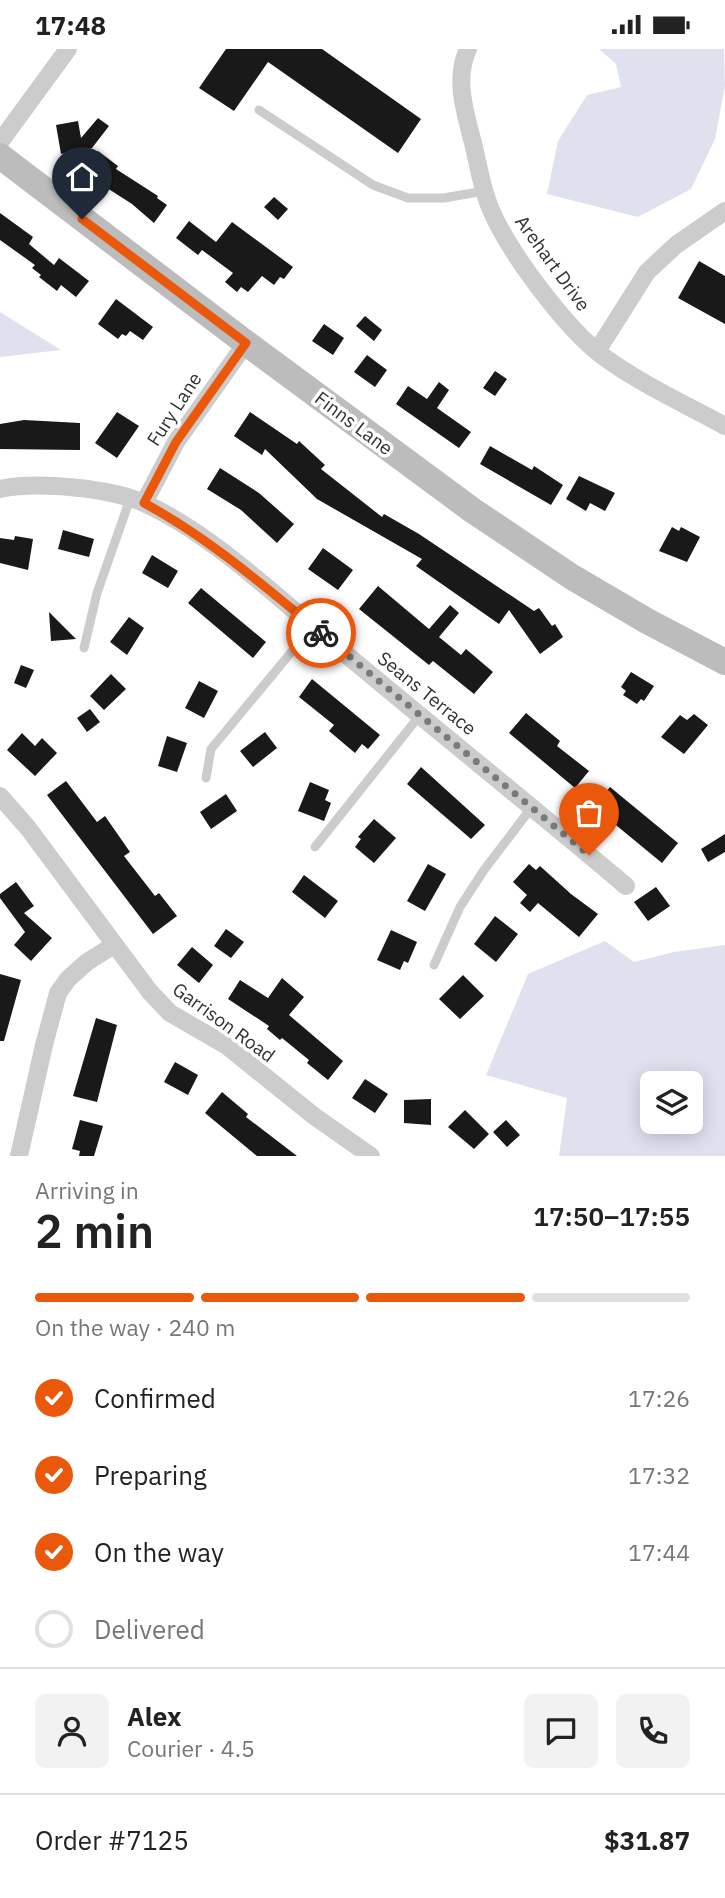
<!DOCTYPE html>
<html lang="en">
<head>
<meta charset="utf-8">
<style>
  body { margin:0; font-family:"IBM Plex Sans",sans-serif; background:#f2f2f2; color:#222; height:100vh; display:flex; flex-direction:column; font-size:26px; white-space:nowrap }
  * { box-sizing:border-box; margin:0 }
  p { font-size:23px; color:#767676 }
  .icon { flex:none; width:38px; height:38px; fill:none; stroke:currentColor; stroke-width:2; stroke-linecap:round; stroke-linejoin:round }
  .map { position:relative; height:1107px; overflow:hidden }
  .panel { display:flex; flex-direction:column; background:#fff; flex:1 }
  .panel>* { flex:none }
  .controls { position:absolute; left:640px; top:1022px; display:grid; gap:14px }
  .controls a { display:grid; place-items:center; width:63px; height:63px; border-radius:10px; background:#fff; box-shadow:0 4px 18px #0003; font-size:35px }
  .pin { position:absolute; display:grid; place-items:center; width:60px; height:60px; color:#fff; margin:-72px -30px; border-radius:50% 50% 50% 0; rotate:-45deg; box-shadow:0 0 7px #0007 }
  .pin .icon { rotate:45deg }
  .courier { position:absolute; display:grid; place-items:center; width:70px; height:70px; margin:-35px; border:5px solid #ea580c; border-radius:50%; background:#fff; color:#222; box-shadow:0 2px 9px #0007 }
  .overview em { font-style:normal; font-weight:600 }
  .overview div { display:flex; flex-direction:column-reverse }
  .overview { display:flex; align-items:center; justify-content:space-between; height:119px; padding:0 35px }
  h1 { font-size:46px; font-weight:600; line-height:52px }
  .bar { display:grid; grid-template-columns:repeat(4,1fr); gap:10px 7px; align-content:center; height:84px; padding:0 35px }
  .bar i { height:9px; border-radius:5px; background:#e0e0e0 }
  .bar .selected { background:#ea580c }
  .bar p { grid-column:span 4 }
  .line { display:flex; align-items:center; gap:18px; padding:0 35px; border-top:2px solid #e0e0e0 }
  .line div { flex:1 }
  .round { display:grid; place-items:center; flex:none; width:74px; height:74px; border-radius:10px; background:#f2f2f2 }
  ol { padding:0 35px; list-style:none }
  li { display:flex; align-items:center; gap:21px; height:77px }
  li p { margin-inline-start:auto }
  li .icon { padding:7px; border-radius:50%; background:#ea580c; color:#fff; stroke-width:4 }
  li:last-child { color:#767676 }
  li i { width:38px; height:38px; border:4px solid #e0e0e0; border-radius:50% }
  .status { display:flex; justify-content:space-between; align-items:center; height:49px; padding:0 35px; background:#fff; direction:ltr }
  .status svg { height:19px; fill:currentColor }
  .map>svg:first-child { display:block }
  .green { fill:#e0e1ef; fill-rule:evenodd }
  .building { fill:#191919 }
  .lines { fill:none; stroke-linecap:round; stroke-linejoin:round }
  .lane { stroke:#ccc; stroke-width:9 }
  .street { stroke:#ccc; stroke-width:18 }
  .secondary { stroke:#bcbcbc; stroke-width:26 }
  .done { stroke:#7a7a7a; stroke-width:7; stroke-dasharray:0 12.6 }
  .route { stroke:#ea580c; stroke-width:9 }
  .labels { text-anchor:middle; stroke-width:7; stroke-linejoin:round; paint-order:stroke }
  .street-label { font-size:19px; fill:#323232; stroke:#fff }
</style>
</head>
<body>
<div class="status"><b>17:48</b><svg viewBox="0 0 49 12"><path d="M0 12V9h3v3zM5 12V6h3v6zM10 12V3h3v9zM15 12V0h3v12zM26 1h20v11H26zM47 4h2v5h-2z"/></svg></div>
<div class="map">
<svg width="725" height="1107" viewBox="0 0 725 1107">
  <rect width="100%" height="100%" fill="#fff"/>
  <!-- green -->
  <path class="green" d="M599,0H724L725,37L715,90L691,140L638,168L547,145L558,92L587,46L621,38L616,15Z
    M0,263L61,301L0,308Z
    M605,892L634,913L674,903L725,896V1107H559L567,1049L486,1026L528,925ZM653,1034H691V1073H653Z"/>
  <!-- building -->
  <path class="building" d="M226,0H322L421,70L398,104L268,13L234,62L199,39Z
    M98,69L109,77L92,99L61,105L56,76L78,72L81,89Z
    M98,102L118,117L116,120L158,147L157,149L167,156L154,174L132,155L93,130L98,123L88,117Z
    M274,148L288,160L278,171L264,158Z
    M0,164L33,188L29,195L54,216L59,209L89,232L76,248L61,236L57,242L39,228L41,226L32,219L35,216L0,191Z
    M189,172L216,193L232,173L293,218L284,230L280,228L274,236L262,227L248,243L241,238L237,243L225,233L233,224L202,201L198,206L176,189Z
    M699,212L725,227V275L678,249Z
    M116,250L153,278L143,291L130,282L126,287L122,285L118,290L98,275Z
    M365,267L382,281L374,292L356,277Z
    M324,275L344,289L333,306L312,292Z
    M367,306L387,321L375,338L354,323Z
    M495,322L507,330L495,347L483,339Z
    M439,333L449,341L437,359L471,383L459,399L396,355L408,337L427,350Z
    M117,363L139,377L117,409L95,394Z
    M250,363L297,395L299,392L325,416L321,420L382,468L384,465L419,485L534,562L539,559L552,577L555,575L563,588L540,605L509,561L499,575L416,517L422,510L317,450L265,400L262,406L234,387Z
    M24,371L80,374V401L0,400V375Z
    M490,397L532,421L534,417L563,436L551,456L480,415Z
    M220,419L259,444L294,475L277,494L241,461L207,440Z
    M579,427L615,444L605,462L590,454L586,462L566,450Z
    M672,478L679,482L681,478L700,488L687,513L659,502Z
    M63,481L94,490L89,508L58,500Z
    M15,487L33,490L28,521L0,514V489L14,491Z
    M323,499L353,521L338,541L308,520Z
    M152,506L178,522L168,539L142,524Z
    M378,537L429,580L450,556L459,564L439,588L461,606L466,600L493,623L474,645L433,612L429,616L359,560Z
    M201,539L266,593L253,609L188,554Z
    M49,563L76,590L51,592Z
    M129,568L144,579L127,606L110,593Z
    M21,616L34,621L26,639L14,634Z
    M631,623L654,637L644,652L641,650L637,655L623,646L626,642L621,638Z
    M111,625L126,640L104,661L90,647Z
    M312,630L380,686L368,700L362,695L355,704L329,682L334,676L299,648Z
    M199,632L218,642L204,669L185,659Z
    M90,660L100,673L87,683L77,669Z
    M526,664L560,692L557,697L589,722L575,739L509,684Z
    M694,665L708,676L684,705L661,688L680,666L687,671Z
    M265,683L277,699L253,718L240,702Z
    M22,684L35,697L42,689L57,704L35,727L7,701Z
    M167,687L187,694L177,723L158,717Z
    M421,718L485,776L471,790L407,735Z
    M66,732L97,773L105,767L130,803L124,807L155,847L159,844L177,867L153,885L47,746Z
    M310,733L329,741L325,751L331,754L324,772L298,762Z
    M610,738L678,794L662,814L594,758Z
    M226,745L237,762L211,780L200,763Z
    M374,770L396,789L374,814L355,798L361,790L358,788Z
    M725,785V803L708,813L701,800Z
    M428,815L446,825L425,862L407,852Z
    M529,815L536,821L540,817L571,845L598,865L579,888L538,854L530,863L520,854L527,846L513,833Z
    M304,826L338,852L325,869L292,843Z
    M16,833L34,857L24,864L52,889L31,912L14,896L25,883L0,849V845Z
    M656,838L670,857L648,872L634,853Z
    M495,867L518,885L496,913L474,895Z
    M226,880L244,893L231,909L214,897Z
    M391,881L417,893L408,914L404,912L400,921L377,911Z
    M192,898L213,916L199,934L177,916Z
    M0,925L21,931L4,992H0Z
    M463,926L484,947L460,970L439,950Z
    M282,929L304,948L289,966L343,1012L328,1031L307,1014L309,1011L282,989L280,991L267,980L269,977L228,950L240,931L268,949Z
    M96,969L117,976L97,1053L73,1047Z
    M175,1013L198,1026L188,1046L164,1033Z
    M365,1030L388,1045L375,1064L352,1049Z
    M222,1043L248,1065L246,1068L297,1107H257L205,1064Z
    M431,1050V1076L404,1074V1051Z
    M465,1061L489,1085L474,1100L448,1078Z
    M80,1071L103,1077L94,1107H79L80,1102L72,1100Z
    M506,1071L520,1086L507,1098L493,1083Z"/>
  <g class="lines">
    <!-- lane -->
    <path class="lane" d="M259,61L373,136L408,149H444L484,142
      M84,599L97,544L130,450
      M206,729L211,700L313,577
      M315,798L420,666
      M434,916L460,858L484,821L532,758"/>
    <!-- street -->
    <path class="street" d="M468,0C454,30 465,63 473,94C478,114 481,136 489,156C506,200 566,280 604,308C641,335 685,355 725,377
      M0,93L68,0
      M597,302L647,223L676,196L725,162
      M0,440C37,432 112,439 146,455C212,485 280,551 336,597C433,678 530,756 626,837
      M144,454L176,393L246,294
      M0,747L28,779L150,943L170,964L227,997L314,1067L371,1107
      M19,1107L44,996L58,944L68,930L87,913L114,896"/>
    <!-- secondary -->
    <path class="secondary" d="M0,107L246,294L472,461L572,528L647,572L725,613"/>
  </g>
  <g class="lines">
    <!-- done -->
    <path class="done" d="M321,584L589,806"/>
    <!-- route -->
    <path class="route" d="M82,170L246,294L176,393L144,454C209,489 264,537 321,584"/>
  </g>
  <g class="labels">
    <!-- street labels -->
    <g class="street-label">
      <text transform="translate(553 214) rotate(54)" y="7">Arehart Drive</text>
      <text transform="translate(174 360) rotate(-57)" y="7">Fury Lane</text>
      <text transform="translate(354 374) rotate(37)" y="7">Finns Lane</text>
      <text transform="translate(427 644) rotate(39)" y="7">Seans Terrace</text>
      <text transform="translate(224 973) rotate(36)" y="7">Garrison Road</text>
    </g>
  </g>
</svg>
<div class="controls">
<a><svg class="icon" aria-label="layers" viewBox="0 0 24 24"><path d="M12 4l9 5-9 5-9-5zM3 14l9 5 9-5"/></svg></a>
</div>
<div class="pin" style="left:589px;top:806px;background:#ea580c"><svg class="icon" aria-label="bag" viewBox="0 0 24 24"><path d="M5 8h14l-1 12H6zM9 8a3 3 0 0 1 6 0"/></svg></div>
<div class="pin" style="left:82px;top:170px;background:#1f2937"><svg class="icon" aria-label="home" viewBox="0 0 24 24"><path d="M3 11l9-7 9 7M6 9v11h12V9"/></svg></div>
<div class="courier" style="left:321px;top:584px"><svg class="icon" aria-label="bike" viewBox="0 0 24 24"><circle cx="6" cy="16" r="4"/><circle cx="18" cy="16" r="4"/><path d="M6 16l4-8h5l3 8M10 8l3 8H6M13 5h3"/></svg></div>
</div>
<section class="panel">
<div class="overview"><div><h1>2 min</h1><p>Arriving in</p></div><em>17:50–17:55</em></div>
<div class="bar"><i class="selected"></i><i class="selected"></i><i class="selected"></i><i></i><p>On the way · 240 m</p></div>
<ol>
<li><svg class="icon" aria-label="check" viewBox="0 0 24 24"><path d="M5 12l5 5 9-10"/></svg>Confirmed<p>17:26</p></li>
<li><svg class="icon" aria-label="check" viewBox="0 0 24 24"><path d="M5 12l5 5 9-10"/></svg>Preparing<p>17:32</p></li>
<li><svg class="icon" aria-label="check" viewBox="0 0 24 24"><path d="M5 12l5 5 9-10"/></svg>On the way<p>17:44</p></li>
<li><i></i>Delivered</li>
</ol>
<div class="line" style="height:126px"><a class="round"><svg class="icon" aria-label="person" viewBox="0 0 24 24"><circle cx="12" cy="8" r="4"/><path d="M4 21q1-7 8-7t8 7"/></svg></a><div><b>Alex</b><p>Courier · 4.5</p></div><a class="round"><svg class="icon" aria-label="chat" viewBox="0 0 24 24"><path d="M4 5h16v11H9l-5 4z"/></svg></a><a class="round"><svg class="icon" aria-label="phone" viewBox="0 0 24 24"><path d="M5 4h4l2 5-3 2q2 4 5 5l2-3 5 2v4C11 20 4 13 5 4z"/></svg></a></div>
<div class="line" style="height:91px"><div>Order #7125</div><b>$31.87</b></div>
</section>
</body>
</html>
